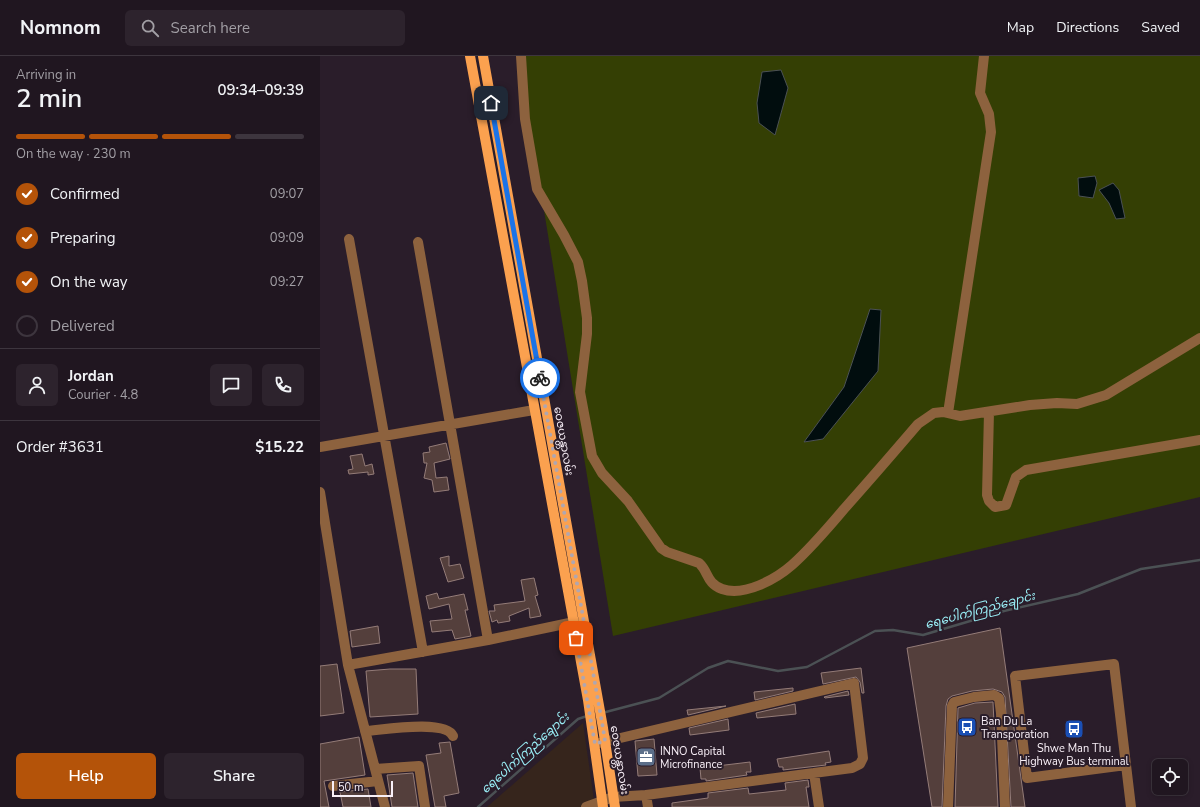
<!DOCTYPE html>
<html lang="en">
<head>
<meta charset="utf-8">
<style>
  body { margin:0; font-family:"Nunito Sans","Noto Sans Myanmar",sans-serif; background:#2d232d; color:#f1f3f6; height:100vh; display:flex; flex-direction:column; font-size:15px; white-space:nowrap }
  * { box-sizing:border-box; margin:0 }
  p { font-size:13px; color:#a29fa5 }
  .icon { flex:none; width:22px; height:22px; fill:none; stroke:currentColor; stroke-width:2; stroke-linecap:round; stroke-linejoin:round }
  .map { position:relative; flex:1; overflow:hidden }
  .sheet { display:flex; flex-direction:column; background:#201620; width:320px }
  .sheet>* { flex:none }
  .buttons { position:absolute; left:832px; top:703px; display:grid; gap:8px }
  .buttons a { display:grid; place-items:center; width:36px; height:36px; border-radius:6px; background:#201620; box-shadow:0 2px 6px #0003,0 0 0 1px #3d353e; font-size:20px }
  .scale { position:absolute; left:12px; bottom:10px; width:61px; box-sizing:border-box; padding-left:4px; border:2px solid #f8eff7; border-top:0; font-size:11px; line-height:14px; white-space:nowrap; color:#f8eff7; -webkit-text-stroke:3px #2a1d2a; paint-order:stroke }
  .pin { position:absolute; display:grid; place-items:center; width:34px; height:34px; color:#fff; margin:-17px; border-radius:8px; box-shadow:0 2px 6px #0006 }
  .courier { position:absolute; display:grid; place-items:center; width:40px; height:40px; margin:-20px; border:3px solid #1a73e8; border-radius:50%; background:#fff; color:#222; box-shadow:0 1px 5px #0007 }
  .headline em { font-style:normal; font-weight:600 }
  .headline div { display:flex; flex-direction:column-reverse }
  .headline { display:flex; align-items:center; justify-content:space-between; height:68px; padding:0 16px }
  h1 { font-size:26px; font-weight:600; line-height:30px }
  .bar { display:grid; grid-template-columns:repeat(4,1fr); gap:6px 4px; align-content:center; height:48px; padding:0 16px }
  .bar i { height:5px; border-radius:3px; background:#3d353e }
  .bar .on { background:#b45309 }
  .bar p { grid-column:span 4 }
  .line { display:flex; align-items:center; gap:10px; padding:0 16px; border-top:1px solid #3d353e }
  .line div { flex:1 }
  .round { display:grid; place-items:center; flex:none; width:42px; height:42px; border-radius:6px; background:#2d232d }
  ol { padding:0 16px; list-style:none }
  li { display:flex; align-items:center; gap:12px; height:44px }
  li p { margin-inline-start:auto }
  li .icon { padding:4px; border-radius:50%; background:#b45309; color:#fff; stroke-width:4 }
  li:last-child { color:#a29fa5 }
  li i { width:22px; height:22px; border:2px solid #3d353e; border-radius:50% }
  .action { display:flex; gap:8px; margin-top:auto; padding:8px 16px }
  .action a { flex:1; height:46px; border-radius:6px; background:#b45309; color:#fff; font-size:16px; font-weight:600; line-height:46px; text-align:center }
  .action a+a { background:#2d232d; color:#f1f3f6 }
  header { display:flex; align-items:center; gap:24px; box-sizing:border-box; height:56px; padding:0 20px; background:#201620; border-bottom:1px solid #3d353e }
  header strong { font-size:19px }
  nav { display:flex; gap:22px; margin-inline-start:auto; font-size:14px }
  .search { width:280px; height:36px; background:#2d232d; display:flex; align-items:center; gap:10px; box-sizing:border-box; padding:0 14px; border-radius:6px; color:#a29fa5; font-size:15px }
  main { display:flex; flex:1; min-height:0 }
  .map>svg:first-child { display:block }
  .industrial { fill:#36251c }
  .green { fill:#343f04; fill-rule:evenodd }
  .water { fill:#010d0e; stroke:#4b5154 }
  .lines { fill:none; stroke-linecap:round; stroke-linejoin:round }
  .stream { stroke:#4b5154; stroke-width:2.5 }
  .building { fill:#543f3c; stroke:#947c78 }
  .minor { stroke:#8d623e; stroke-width:10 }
  .major { stroke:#fba14f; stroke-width:10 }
  .done { stroke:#b0a6af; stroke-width:4; stroke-dasharray:0 7.2 }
  .route { stroke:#1a73e8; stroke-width:5 }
  .labels { text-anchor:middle; stroke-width:4; stroke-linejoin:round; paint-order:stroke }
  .street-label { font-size:11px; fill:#f8eff7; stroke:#2a1d2a }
  .poi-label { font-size:11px; fill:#f8eff7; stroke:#2a1d2a; text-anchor:start }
  .water-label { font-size:12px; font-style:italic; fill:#9bf1f9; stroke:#2a1d2a }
</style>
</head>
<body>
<header>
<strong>Nomnom</strong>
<div class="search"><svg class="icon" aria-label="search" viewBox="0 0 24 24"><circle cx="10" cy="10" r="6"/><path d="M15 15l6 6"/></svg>Search here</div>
<nav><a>Map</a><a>Directions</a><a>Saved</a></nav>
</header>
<main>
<section class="sheet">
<div class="headline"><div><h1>2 min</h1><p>Arriving in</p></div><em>09:34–09:39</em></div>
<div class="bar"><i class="on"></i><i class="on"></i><i class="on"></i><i></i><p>On the way · 230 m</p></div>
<ol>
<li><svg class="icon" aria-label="check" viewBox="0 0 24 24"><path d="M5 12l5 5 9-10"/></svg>Confirmed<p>09:07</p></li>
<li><svg class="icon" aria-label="check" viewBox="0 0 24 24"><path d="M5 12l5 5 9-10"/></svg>Preparing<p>09:09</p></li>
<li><svg class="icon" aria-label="check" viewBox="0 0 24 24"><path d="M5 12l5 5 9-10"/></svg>On the way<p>09:27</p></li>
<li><i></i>Delivered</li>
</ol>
<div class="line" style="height:72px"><a class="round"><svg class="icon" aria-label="person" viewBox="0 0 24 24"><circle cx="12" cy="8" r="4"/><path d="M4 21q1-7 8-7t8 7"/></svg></a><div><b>Jordan</b><p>Courier · 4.8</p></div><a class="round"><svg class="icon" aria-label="chat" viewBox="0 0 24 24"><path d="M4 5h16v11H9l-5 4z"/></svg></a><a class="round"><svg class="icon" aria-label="phone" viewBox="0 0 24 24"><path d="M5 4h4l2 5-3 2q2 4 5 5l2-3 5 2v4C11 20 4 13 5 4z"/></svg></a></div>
<div class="line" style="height:52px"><div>Order #3631</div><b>$15.22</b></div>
<div class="action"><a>Help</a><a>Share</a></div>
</section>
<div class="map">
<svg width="880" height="751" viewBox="0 0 880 751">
  <rect width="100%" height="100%" fill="#2a1d2a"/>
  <!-- industrial -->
  <path class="industrial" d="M263,667L275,751H167Z"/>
  <!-- green -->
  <path class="green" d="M199,0H880V441L293,580ZM524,331L503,383L485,386V385Z"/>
  <!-- water -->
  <path class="water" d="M461,14L468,32L455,79L439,67L437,47L442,16Z
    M775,120L777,127L773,142L759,140L758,122Z
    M793,127L799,134L805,162L796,163L789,147L779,134Z
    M550,253L561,254L558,315L503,383L484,386L524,331Z"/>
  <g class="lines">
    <!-- stream -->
    <path class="stream" d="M282,657L339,642L388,612L408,605L458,615L487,611L555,575L573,574L603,579L684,555L758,538L821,513L880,504
      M158,751L258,663L267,660"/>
  </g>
  <!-- building -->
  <path class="building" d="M126,387L130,403L114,407L116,422L127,421L129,434L114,436L112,424L104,422L107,407H104L103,397L110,396L109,391Z
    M42,398L45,410L52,408L54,418L48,419V416L29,418L28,414L33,413L30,400Z
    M129,500V510L140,508L144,522L128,526L120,502Z
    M214,522L218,539L215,540L221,560L210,562L209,552L189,560L190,565L178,567L177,564L172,566L169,555H175L174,549L205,545L201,524Z
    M117,537L119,543L144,538L148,554H145L151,580L135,583L132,574L112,576L110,565L132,563L129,548L109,553L106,540Z
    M58,570L60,587L32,591L30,575Z
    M680,572L705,751H691L685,641L682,636L673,633L652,635L632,640L628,643L626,650L622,751H612L587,592Z
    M17,608L24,657L0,660V610Z
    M541,612L544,637H542L540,626L536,621L503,628L501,617Z
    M70,613H96L98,658L50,661L46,615Z
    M473,632V635L435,644L434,636Z
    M528,635L529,639L505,642L504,641Z
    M673,646L678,751H635L638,652L655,647Z
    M475,648L476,658L437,662L436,657Z
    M406,650L368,659L367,654Z
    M408,663L409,674L370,679L369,672Z
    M39,681L45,719L4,725L9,751H0V688Z
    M334,683L337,719L318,720L315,685Z
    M130,686L139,737L124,740L126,751H115L106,699L121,697L119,687Z
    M509,695L511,706L505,707L506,709L463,714V711H459L457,703Z
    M430,706L431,716H426L427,719L386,725V723H381L380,712Z
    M93,717L98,751H72L67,719Z
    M488,724L489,731H486L489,751H352V747L388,742V737L428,732L429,738L466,734L465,727Z
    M48,733L51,751H23L20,736Z"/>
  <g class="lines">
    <!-- minor -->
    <path class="minor" d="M201,0L205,63L217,133L244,179L258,206L262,225L267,262V278L260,336L272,400L282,417L308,445L341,492L347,496L379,507C389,516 386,527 402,533C424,541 456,523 472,509C491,492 508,472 524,453C549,425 574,396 598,368L614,357L623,356L640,360L710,349L737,347L757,348L786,339L880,282
      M29,183L103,596
      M98,186L168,584
      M669,356L667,439L669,445L675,451L686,449L696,421L706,414L880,384
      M628,357L671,76L669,58L660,37L664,0
      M0,391L214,354
      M0,436L28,609L65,751
      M28,609L168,584L254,566
      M45,675C62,674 125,663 133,680
      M806,709L707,722L695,620L794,608L811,751
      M55,713L99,710L105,751
      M494,717L499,751
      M13,730L58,725
      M326,739L328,751
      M266,751L293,741L326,739L532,712L540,708L543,702L534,627L275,688
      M628,751L632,650L634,646L654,641L674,639L679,642L681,657L685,751"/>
    <!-- major -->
    <path class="major" d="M150,0L268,644L283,751
      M163,0L283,672L295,751"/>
  </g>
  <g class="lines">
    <!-- done -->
    <path class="done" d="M220,322L283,672L285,685L275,688L256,582"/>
    <!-- route -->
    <path class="route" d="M171,47L220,322"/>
  </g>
  <!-- icons -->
  <defs>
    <symbol id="bus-square" viewBox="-11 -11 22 22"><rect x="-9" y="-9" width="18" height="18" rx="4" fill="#1a4fb4" stroke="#2a1d2a"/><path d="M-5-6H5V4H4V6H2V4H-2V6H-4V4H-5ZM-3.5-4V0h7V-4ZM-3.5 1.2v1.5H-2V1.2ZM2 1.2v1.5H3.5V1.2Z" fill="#fff"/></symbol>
    <symbol id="office-square" viewBox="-11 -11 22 22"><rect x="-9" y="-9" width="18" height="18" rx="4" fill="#5c6f8a" stroke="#2a1d2a"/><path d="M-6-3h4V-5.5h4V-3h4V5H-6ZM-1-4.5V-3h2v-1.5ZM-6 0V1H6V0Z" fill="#fff"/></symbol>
  </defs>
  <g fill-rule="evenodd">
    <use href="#bus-square" x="636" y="660" width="22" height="22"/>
    <use href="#bus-square" x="743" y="662" width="22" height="22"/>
    <use href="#office-square" x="315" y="690" width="22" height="22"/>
  </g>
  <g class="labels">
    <!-- street labels -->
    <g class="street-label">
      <text transform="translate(244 385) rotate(80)" y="4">ဝေဇယန္တာလမ်း</text>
      <text transform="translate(300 704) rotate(81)" y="4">ဝေဇယန္တာလမ်း</text>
    </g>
    <!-- poi labels -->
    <g class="poi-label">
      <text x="661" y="669">Ban Du La<tspan x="661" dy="13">Transporation</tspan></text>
      <text x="754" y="696" text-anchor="middle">Shwe Man Thu<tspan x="754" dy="13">Highway Bus terminal</tspan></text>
      <text x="340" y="699">INNO Capital<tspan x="340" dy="13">Microfinance</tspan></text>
    </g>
    <!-- water labels -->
    <g class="water-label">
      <text transform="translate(660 554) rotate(-15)" y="4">ရေပေါက်ကြည်ချောင်း</text>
      <text transform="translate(205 697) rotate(-42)" y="4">ရေပေါက်ကြည်ချောင်း</text>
    </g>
  </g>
</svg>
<div class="buttons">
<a><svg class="icon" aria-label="locate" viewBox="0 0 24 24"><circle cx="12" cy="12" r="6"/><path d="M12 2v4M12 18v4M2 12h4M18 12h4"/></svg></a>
</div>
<div class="scale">50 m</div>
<div class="pin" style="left:256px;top:582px;background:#ea580c"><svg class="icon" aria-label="bag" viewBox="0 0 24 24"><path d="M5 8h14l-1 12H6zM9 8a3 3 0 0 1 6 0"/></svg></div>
<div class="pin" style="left:171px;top:47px;background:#1f2937"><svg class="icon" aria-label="home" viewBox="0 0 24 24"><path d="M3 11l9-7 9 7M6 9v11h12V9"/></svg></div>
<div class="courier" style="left:220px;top:322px"><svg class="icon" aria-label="bike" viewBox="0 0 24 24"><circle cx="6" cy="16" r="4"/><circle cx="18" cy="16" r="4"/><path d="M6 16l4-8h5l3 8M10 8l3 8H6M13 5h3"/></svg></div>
</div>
</main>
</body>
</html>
